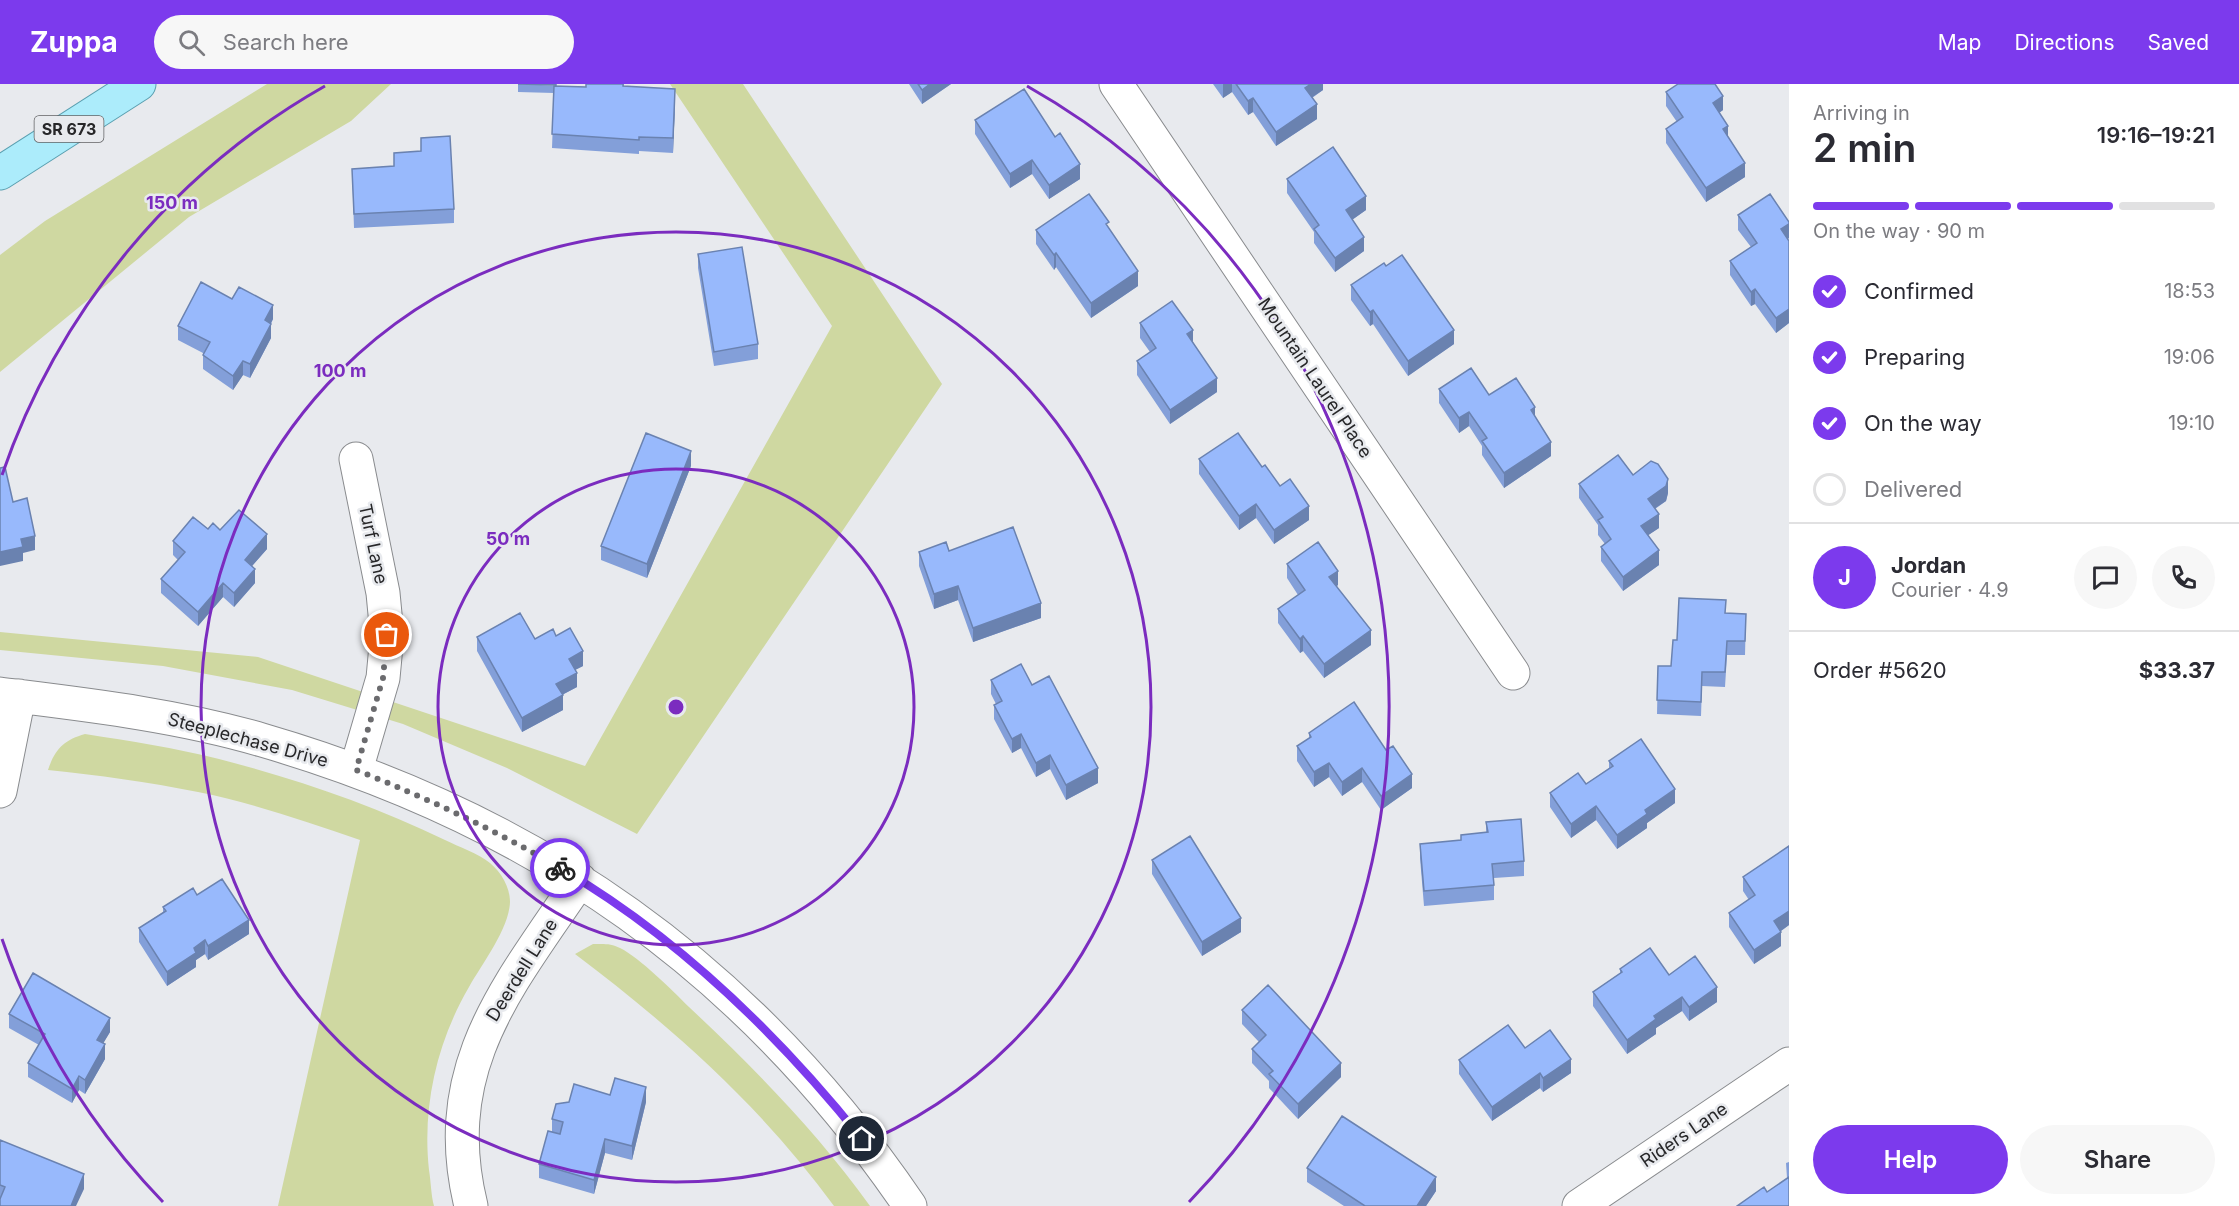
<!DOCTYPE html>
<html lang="en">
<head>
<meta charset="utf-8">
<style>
  body { margin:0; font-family:Inter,sans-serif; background:#f7f7f7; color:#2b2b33; height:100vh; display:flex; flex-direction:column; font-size:22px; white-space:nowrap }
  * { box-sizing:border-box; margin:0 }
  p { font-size:20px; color:#7c7c81 }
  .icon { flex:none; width:33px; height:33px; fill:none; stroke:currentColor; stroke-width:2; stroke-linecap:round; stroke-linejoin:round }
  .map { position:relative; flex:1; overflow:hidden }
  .drawer { display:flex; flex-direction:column; background:#fff; width:450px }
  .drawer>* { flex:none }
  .pin { position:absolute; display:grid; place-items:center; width:51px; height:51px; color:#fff; margin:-26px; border:3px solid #fff; border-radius:50%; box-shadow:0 2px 6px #0007 }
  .courier { position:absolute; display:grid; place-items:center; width:60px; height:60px; margin:-30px; border:4px solid #7c3aed; border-radius:50%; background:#fff; color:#222; box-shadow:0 2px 8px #0007 }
  .head em { font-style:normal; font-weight:600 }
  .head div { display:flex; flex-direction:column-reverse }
  .head { display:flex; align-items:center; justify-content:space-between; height:102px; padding:0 24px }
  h1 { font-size:39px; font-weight:600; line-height:45px }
  .bar { display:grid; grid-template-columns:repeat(4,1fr); gap:9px 6px; align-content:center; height:72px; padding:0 24px }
  .bar i { height:8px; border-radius:4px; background:#e1e1e2 }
  .bar .on { background:#7c3aed }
  .bar p { grid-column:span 4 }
  .line { display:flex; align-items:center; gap:15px; padding:0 24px; border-top:2px solid #e1e1e2 }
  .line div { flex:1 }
  .round { display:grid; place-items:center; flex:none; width:63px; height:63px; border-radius:32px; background:#f7f7f7 }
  ol { padding:0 24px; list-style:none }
  li { display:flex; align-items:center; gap:18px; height:66px }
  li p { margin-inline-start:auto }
  li .icon { padding:6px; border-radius:50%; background:#7c3aed; color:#fff; stroke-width:4 }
  li:last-child { color:#7c7c81 }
  li i { width:33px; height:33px; border:3px solid #e1e1e2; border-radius:50% }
  .cta { display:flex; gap:12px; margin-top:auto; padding:12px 24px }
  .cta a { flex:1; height:69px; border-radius:36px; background:#7c3aed; color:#fff; font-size:24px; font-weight:600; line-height:69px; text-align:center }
  .cta a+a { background:#f7f7f7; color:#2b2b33 }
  header { display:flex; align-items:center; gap:36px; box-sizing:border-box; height:84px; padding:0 30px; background:#7c3aed; color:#fff }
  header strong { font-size:28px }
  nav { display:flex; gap:33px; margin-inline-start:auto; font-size:21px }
  .search { width:420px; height:54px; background:#f7f7f7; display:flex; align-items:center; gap:15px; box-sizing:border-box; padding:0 21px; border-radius:33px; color:#7c7c81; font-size:22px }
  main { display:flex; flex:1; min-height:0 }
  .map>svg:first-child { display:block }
  .green { fill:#cfd8a1 }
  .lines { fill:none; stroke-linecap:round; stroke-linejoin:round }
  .minor-casing { stroke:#898b8e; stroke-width:35 }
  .major-casing { stroke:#5a9fb0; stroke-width:35 }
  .minor { stroke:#fff; stroke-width:33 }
  .major { stroke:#acecfb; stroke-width:33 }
  .wall { fill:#839fd9 }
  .shaded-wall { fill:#6a82b0 }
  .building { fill:#98b9fc; stroke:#6a82b0; stroke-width:1.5 }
  .done { stroke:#6b6b6e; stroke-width:6; stroke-dasharray:0 10.8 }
  .route { stroke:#7c3aed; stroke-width:8 }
  .ring { fill:none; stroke:#7b2cbf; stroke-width:3 }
  .labels { text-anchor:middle; stroke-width:5; stroke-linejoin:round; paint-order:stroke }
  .shield { fill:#e8eaee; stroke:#616264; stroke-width:1.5 }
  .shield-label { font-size:16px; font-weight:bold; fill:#272729 }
  .street-label { font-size:18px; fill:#272729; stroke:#e8eaee }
  .centre { fill:#7b2cbf; stroke:#e8eaee; stroke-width:3 }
  .ring-label { font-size:18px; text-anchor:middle; font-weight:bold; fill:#7b2cbf; stroke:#e8eaee; stroke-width:5; stroke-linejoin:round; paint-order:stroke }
</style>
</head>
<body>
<header>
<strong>Zuppa</strong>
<div class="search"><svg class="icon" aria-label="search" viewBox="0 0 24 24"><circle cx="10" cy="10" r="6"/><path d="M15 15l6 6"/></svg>Search here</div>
<nav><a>Map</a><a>Directions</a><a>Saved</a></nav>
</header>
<main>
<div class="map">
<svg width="1789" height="1122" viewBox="0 0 1789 1122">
  <rect width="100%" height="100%" fill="#e8eaee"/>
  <!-- green -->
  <path class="green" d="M267,0H391L351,37L189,133L0,288V171L45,137Z
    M670,0H743L942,300L637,750L507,684L403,640L292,606L163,582L0,566V548L258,573L585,682L832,242Z
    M85,650C130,657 175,664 219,675C296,695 373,721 445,756C459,763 478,769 490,779C501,788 510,803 510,818C509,845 482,880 469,903C437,958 422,1022 429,1086C431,1098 431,1111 434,1122H278L360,756C307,738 253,719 198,708C148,698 98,691 48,686C55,665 64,656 85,650Z
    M593,860C603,860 611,859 620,864C640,874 672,906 689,923C754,984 818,1049 870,1122H834C761,1022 673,944 575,870Z"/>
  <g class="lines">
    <defs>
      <path id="minor" d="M1116,0L1513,589
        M356,375L383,509L387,551L383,594L356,686
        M0,610C88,621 177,631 262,656C537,736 749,885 910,1122
        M0,707L19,612
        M471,1122C437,983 508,903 580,796
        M1579,1122L1789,980"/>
      <path id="major" d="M0,89L139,0"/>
    </defs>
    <!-- minor casing -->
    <use href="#minor" class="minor-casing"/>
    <!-- major casing -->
    <use href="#major" class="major-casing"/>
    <!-- minor -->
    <use href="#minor" class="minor"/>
    <!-- major -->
    <use href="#major" class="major"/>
  </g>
  <!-- wall -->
  <path class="wall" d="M518,0L586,3V0H624V2L675,19L673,69L639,67V70L552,64L554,9L518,8Z
    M909,0H951L922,20Z
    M1213,0H1323V6L1312,14L1317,35L1276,62L1253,28L1248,31L1232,8L1223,14Z
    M1666,8L1723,26L1719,29L1728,53L1745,93L1706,118L1666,59V45L1677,38L1666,22Z
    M975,36L1080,95L1049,115L1032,90L1010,104L975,50Z
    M421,54L454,125V139L354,144L352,85L394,82L421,67Z
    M1287,95L1366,126L1352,136L1364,167L1335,188L1314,159V148L1287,109Z
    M1738,131L1789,140V154L1787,155L1789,157V239L1776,249L1755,220L1751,222L1730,191V177L1751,163L1738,146Z
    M1109,144L1138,202L1091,234L1056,183L1054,186L1036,160V146Z
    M698,170L758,260V275L714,282L698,184Z
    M1351,201L1454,260L1408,292L1373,240L1370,242L1351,216Z
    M232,215L273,235L271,240V254L250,294L243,291L233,306L203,285V269L178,256V242Z
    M1140,239L1193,258L1217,308L1170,340L1137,291V277L1150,268L1140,254Z
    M1439,305L1489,311L1535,333L1551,372L1504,404L1482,371V362L1469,342L1459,349L1439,319Z
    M1199,375L1280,402L1309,436L1274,460L1256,434L1239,446L1199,390Z
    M691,382L647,494L601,476V462Z
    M1633,391L1668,409L1666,417L1655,425L1659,444L1648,451L1659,481L1623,507L1601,477V463L1605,460L1598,451V441L1579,414V400Z
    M208,445L220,446L267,465L252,482L255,499L234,523L223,513L198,542L161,509V495L178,476L173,471V457Z
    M949,467L1041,534L973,558L958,516L934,525L919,482V468Z
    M1287,480L1338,501L1337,502L1371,561L1324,594L1303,567L1300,569L1278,539V525L1298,511L1287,494Z
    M1726,529L1746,530L1745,571H1727L1725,603L1702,602L1701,632L1657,630L1658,582H1671L1677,556Z
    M556,552L583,582L575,586L577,603L562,611L563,626L522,648L477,567V553L535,555Z
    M991,596L1032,601L1098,699L1066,716L1050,685L1036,693L1021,664L1012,669L994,635V621L996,620L991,610Z
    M1309,649L1412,704L1381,726L1362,698L1342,712L1329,693L1314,703L1297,677V662L1309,655Z
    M1609,677L1675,719L1647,739V744L1617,765L1596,736L1571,754L1550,723V709L1586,700L1609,684Z
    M1486,738L1524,777V792L1494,794V816L1424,822L1420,774V760L1461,756L1486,749Z
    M1789,762V841L1781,847V862L1754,880L1729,843V829L1749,816L1743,807V793Z
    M1152,776L1241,848L1202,872L1152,790Z
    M197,811L249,850L208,876L205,870L196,876V883L167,902L139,858V844L163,828V823Z
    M1620,885L1669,891L1717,918L1689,937L1682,927L1656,944V950L1627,970L1593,922V908L1620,889Z
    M1242,926L1341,993L1298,1035L1269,1004V997L1252,979V965L1259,958L1242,940Z
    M9,930L110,948L103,959L105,975L85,1010L79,1006L72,1019L28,993V979L39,961L9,944Z
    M1525,964L1571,989L1543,1008L1540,1004L1492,1037L1459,990V976Z
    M610,1011L646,1018L632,1076L605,1069L594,1110L539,1094V1080L552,1047V1035Z
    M0,1056L84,1105L0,1122Z
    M1789,1078V1122L1767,1108L1787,1094L1786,1079Z
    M1307,1084L1436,1107L1426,1122H1344L1307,1098Z"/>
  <!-- shaded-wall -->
  <path class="shaded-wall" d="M930,0H951L922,20V6Z
    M1223,0H1232V8L1223,14Z
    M1311,0H1323V6L1305,18V4Z
    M675,5V19L673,69V54Z
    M1723,12V26L1713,33V19Z
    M1253,14V28L1248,31V17Z
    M1317,20V35L1276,62V48Z
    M1728,42V56L1723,45Z
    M1032,76V90L1010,104V90Z
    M1745,79V93L1706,118V104Z
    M1080,80V95L1049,115V101Z
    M1366,112V126L1346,140V126Z
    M1789,140V154L1781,160V145Z
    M1364,153V167L1335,188V174Z
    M1056,169V183L1054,186V171Z
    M1138,187V202L1091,234V219Z
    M1755,205V220L1751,222V208Z
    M273,221V235L265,250V236Z
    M1789,225V239L1776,249V234Z
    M1373,226V240L1370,242V228Z
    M271,240V254L250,294V280Z
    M1193,246V260L1187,250Z
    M1454,246V260L1408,292V277Z
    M243,277V291L233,306V292Z
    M1217,294V308L1170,340V326Z
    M1535,323V338L1531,326Z
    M1469,328V342L1459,349V334Z
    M1551,358V372L1504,404V389Z
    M691,367V382L647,494V480Z
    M1668,395V409L1666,417L1648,429V415Z
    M1256,420V434L1239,446V432Z
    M1309,422V436L1274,460V446Z
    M1659,430V444L1641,456V442Z
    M267,450V465L245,490V476Z
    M35,452V466L23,469V477L0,482V468L21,455Z
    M1659,466V481L1623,507V493Z
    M255,485V499L234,523V509Z
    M1338,487V501L1329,507V493Z
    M223,499V513L198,542V528Z
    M958,502V516L934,525V510Z
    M1041,519V534L973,558V544Z
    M1371,546V561L1324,594V580Z
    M1303,552V567L1300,569V555Z
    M583,567V582L569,589V575Z
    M577,589V603L556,614V600Z
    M563,611V626L522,648V634Z
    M1021,650V664L1012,669V655Z
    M1050,671V685L1036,693V679Z
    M1329,679V693L1314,703V688Z
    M1098,684V699L1066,716V701Z
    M1362,684V698L1342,712V698Z
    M1412,690V704L1381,726V712Z
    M1675,705V719L1647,739V744L1617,765V751L1645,726Z
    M1596,722V736L1571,754V740Z
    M1789,827V841L1774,852V837Z
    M1241,834V848L1202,872V858Z
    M249,836V850L208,876V862Z
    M1781,848V862L1754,880V866Z
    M205,856V870L196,876V883L167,902V888L194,864Z
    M1717,903V918L1689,937V923Z
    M1682,913V927L1656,944V950L1627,970V956L1654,932Z
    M110,934V948L97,970V956Z
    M105,960V975L85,1010V996Z
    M1571,975V989L1543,1008V994Z
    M1341,979V993L1298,1035V1020Z
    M1540,989V1004L1492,1037V1023Z
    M79,992V1006L72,1019V1005Z
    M646,1003V1018L632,1076V1062Z
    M605,1055V1069L594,1110V1096Z
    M84,1090V1105L76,1122H71Z
    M1436,1093V1107L1426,1122H1417Z"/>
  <!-- building -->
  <path class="building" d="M518,0H556V1Z
    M586,0H623V2L675,5L673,54L639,53V56L552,50L554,2L586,3Z
    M918,0H930L922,6Z
    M1236,0H1311L1305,4L1317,20L1276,48L1253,14L1248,17Z
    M1678,0H1715L1723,12L1713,19L1728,42L1723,45L1745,79L1706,104L1666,45L1683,33L1666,8Z
    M1024,5L1055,53L1060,49L1080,80L1049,101L1032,76L1010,90L975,36Z
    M450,52L454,125L354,130L352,85L394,82V69L421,67V54Z
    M1333,63L1366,112L1346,126L1364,153L1335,174L1314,145L1319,141L1287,95Z
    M1089,110L1109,138L1106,140L1138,187L1091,219L1056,169L1054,171L1036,146Z
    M1770,110L1789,138V140L1781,145L1789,157V225L1776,234L1755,205L1751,208L1730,177L1757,159L1738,131Z
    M742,163L758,260L714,268L698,170Z
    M1402,171L1454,246L1408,277L1373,226L1370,228L1351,201L1384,179L1386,182Z
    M201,198L232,215L239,203L273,221L265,236L271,240L250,280L243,277L233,292L203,271L210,258L178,242Z
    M1172,217L1193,246L1187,250L1217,294L1170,326L1137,277L1156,264L1140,239Z
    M1471,284L1489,311L1516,294L1535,323L1531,326L1551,358L1504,389L1482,357L1487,354L1469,328L1459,334L1439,305Z
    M646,349L691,367L647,480L601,462Z
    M1238,349L1262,383L1265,381L1280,402L1290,395L1309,422L1274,446L1256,420L1239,432L1199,375Z
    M1618,371L1633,391L1651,377L1658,380L1668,395L1666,402L1648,415L1659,430L1641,442L1659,466L1623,493L1601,463L1611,455L1598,436L1603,433L1579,400Z
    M5,383L13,418L27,414L35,452L21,455L23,463L0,468V384Z
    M239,426L267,450L245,476L255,485L234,509L223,499L198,528L161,495L185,468L173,457L193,433L208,445L213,439L220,446Z
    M1013,443L1041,519L973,544L958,502L934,510L919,468L946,458L949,467Z
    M1318,458L1338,487L1329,493L1371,546L1324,580L1303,552L1300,555L1278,525L1305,506L1287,480Z
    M1679,514L1726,516L1725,529L1746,530L1745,557H1727L1725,588H1702L1701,618L1657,616L1658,582H1671L1673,556H1677Z
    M520,529L535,555L553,545L556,552L570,544L583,567L569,575L577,589L556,600L563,611L522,634L477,553Z
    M1021,580L1032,601L1049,592L1098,684L1066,701L1050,671L1036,679L1021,650L1012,655L994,621L1002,617L991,596Z
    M1354,618L1386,666L1393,662L1412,690L1381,712L1362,684L1342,698L1329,679L1314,688L1297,662L1311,653L1309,649Z
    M1641,655L1675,705L1645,726L1647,730L1617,751L1596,722L1571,740L1550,709L1578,689L1586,700L1613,682L1609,677Z
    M1521,735L1524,777L1492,780L1494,801L1424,807L1420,760L1461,756V751L1488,748L1486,738Z
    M1190,752L1241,834L1202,858L1152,776Z
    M1789,762V827L1774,837L1781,848L1754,866L1729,829L1755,811L1743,793Z
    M222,795L249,836L208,862L205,856L194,864L196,869L167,888L139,844L166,827L163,823L193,804L197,811Z
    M1650,864L1669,891L1695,872L1717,903L1689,923L1682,913L1654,932L1656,935L1627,956L1593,908L1622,888L1620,885Z
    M33,889L110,934L97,956L105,960L85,996L79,992L72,1005L28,979L45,950L9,930Z
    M1268,901L1341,979L1298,1020L1269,990L1273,987L1252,965L1266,951L1242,926Z
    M1508,941L1525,964L1550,946L1571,975L1543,994L1540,989L1492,1023L1459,976Z
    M615,994L646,1003L632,1062L605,1055L594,1096L539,1080L548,1047L560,1050L563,1038L552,1035L556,1020L569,1018L574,1000L610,1011Z
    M1342,1032L1436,1093L1417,1122H1365L1307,1084Z
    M0,1056L84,1090L71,1122H0V1115L5,1103L0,1101Z
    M1789,1093V1122H1737L1764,1103L1767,1108Z"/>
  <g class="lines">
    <!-- done -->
    <path class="done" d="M387,551L383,594L356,686C429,715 493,745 560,784"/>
    <!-- route -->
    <path class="route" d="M560,784C678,853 777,949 862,1055"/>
  </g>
  <!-- distance rings -->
  <g class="ring">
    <circle cx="676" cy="623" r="238"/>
    <circle cx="676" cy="623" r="475"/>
    <path d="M163 1118A713 713 0 0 1 2 855M2 391A713 713 0 0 1 325 2M1027 2A713 713 0 0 1 1189 1118"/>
  </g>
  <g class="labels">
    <!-- shield labels -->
    <rect class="shield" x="34.5" y="32" width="69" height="26" rx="4.5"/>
    <g class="shield-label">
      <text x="69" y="51">SR 673</text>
    </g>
    <!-- street labels -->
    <g class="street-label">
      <text transform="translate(1315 294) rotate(56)" y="6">Mountain Laurel Place</text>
      <text transform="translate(373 460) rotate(78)" y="6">Turf Lane</text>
      <text transform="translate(248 656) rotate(15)" y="6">Steeplechase Drive</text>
      <text transform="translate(522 886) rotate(-58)" y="6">Deerdell Lane</text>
      <text transform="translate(1684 1051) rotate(-34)" y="6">Riders Lane</text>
    </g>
  </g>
  <circle cx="676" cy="623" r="9" class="centre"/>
  <g class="ring-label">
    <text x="172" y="125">150 m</text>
    <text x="340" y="293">100 m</text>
    <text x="508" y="461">50 m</text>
  </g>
</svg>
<div class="pin" style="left:387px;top:551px;background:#ea580c"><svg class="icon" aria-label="bag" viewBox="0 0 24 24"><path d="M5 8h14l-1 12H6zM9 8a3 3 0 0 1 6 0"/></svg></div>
<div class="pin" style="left:862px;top:1055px;background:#1f2937"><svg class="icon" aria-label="home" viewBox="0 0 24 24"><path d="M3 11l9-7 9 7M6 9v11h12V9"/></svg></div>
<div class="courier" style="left:560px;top:784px"><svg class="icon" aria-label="bike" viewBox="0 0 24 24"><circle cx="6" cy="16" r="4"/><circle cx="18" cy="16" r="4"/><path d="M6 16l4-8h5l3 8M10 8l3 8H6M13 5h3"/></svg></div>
</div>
<section class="drawer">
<div class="head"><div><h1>2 min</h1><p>Arriving in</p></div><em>19:16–19:21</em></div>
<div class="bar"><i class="on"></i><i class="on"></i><i class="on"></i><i></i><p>On the way · 90 m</p></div>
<ol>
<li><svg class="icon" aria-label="check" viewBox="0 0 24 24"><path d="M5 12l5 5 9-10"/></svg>Confirmed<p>18:53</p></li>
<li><svg class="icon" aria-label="check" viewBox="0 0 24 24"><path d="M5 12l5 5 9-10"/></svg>Preparing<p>19:06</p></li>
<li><svg class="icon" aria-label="check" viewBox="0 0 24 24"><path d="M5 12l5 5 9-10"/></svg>On the way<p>19:10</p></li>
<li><i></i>Delivered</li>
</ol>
<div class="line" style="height:108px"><b class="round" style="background:#7c3aed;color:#fff">J</b><div><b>Jordan</b><p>Courier · 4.9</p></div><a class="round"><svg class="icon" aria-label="chat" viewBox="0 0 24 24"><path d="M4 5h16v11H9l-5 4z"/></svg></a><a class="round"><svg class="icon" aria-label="phone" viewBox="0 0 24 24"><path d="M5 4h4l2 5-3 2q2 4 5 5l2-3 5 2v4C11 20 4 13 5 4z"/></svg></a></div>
<div class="line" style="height:78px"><div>Order #5620</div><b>$33.37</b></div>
<div class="cta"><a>Help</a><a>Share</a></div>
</section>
</main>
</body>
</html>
